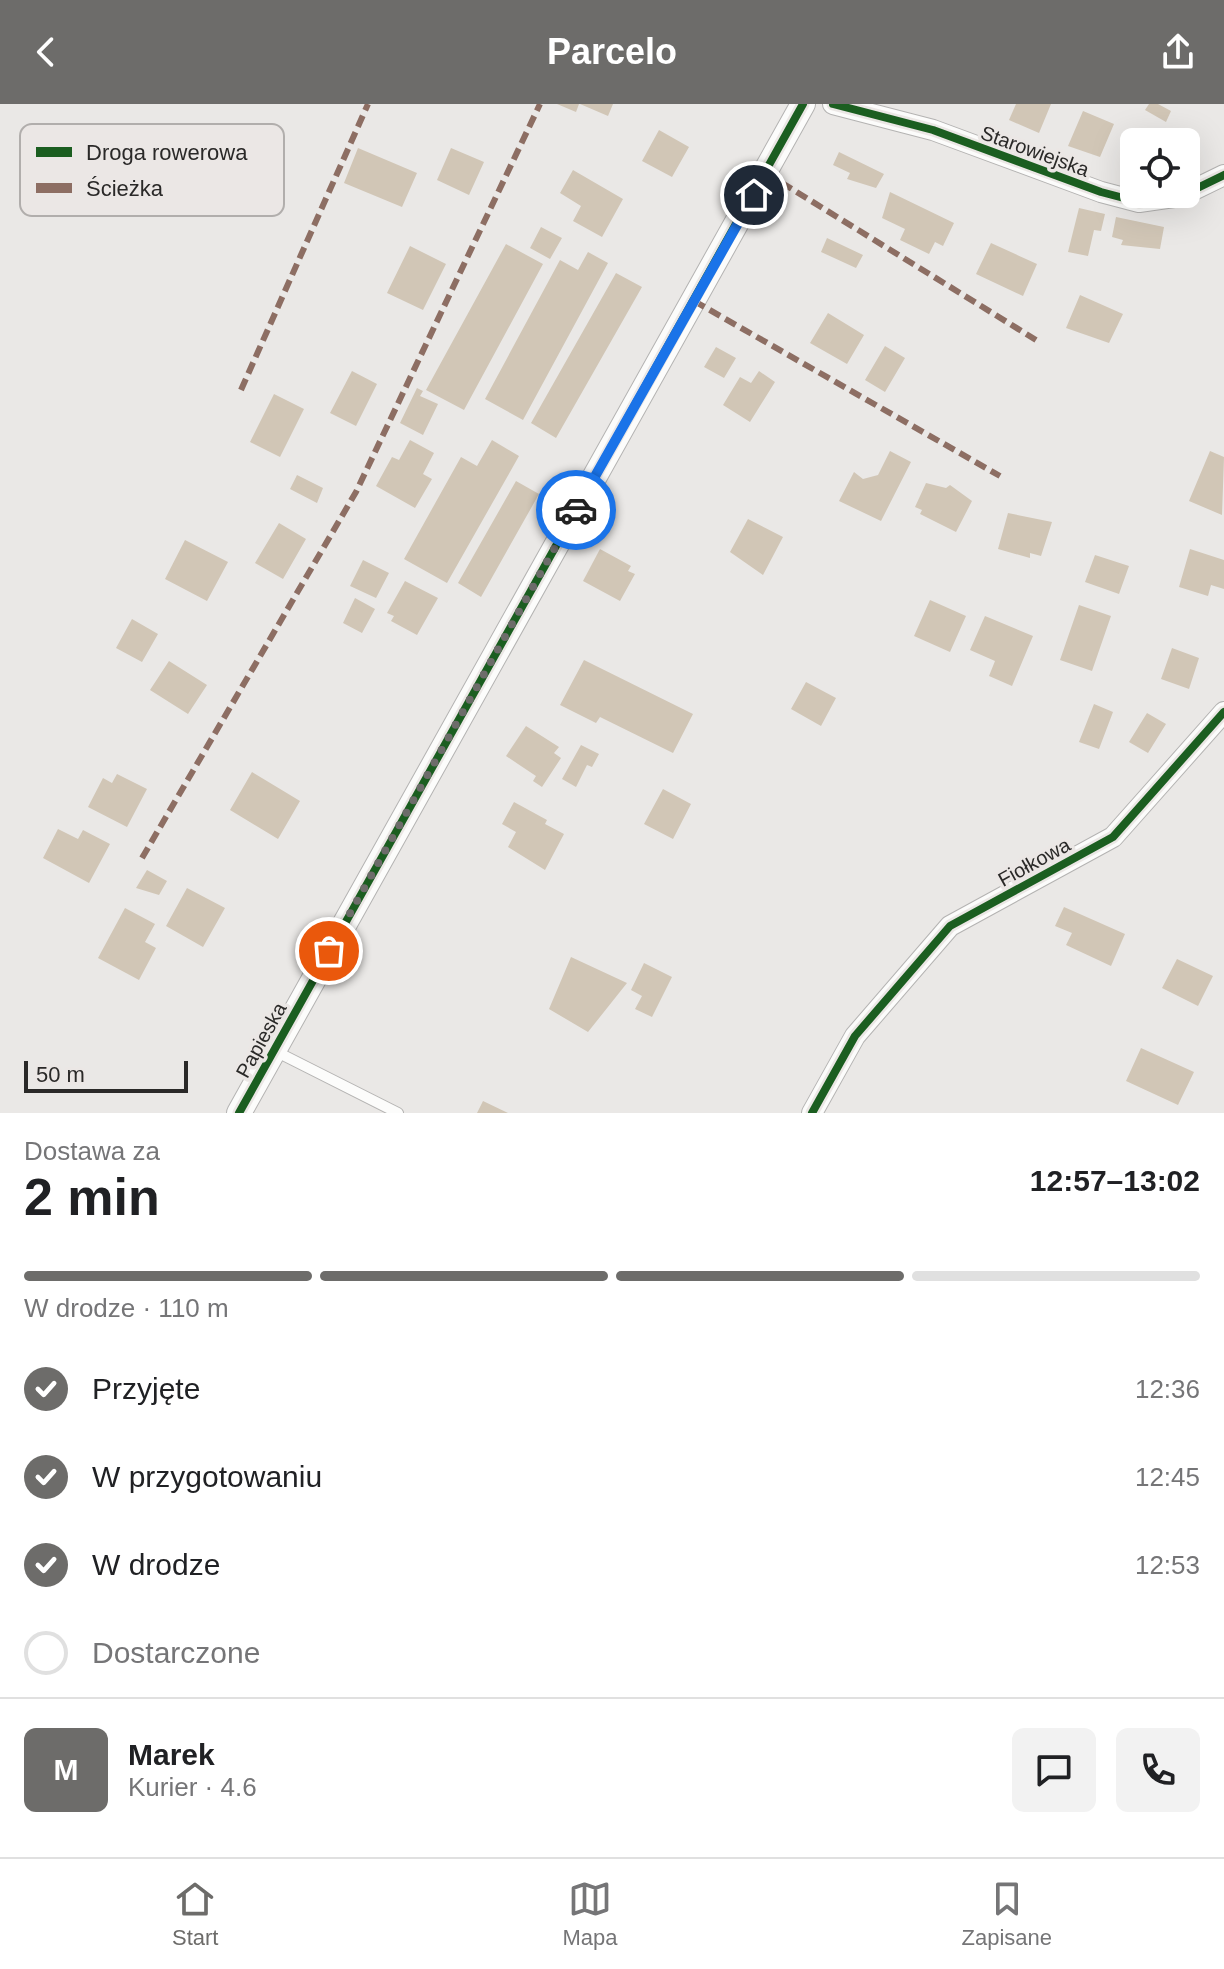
<!DOCTYPE html>
<html lang="pl">
<head>
<meta charset="utf-8">
<style>
  body { margin:0; font-family:Arial,sans-serif; background:#f2f2f2; color:#202124; height:100vh; display:flex; flex-direction:column; font-size:30px; white-space:nowrap }
  * { box-sizing:border-box; margin:0 }
  p { font-size:26px; color:#757577 }
  .icon { flex:none; width:44px; height:44px; fill:none; stroke:currentColor; stroke-width:2; stroke-linecap:round; stroke-linejoin:round }
  .map { position:relative; height:1009px; overflow:hidden }
  .sheet { display:flex; flex-direction:column; background:#fff; flex:1 }
  .sheet>* { flex:none }
  .controls { position:absolute; left:1120px; top:24px; display:grid; gap:16px }
  .controls a { display:grid; place-items:center; width:80px; height:80px; border-radius:12px; background:#fff; box-shadow:0 8px 32px #0002; font-size:40px }
  .scale { position:absolute; left:24px; bottom:20px; width:164px; box-sizing:border-box; padding-left:8px; border:4px solid #2a2928; border-top:0; font-size:22px; line-height:28px; white-space:nowrap; color:#2a2928; -webkit-text-stroke:6px #ebe7e5; paint-order:stroke }
  .pin { position:absolute; display:grid; place-items:center; width:68px; height:68px; color:#fff; margin:-34px; border:4px solid #fff; border-radius:50%; box-shadow:0 2px 8px #0007 }
  .courier { position:absolute; display:grid; place-items:center; width:80px; height:80px; margin:-40px; border:6px solid #1a73e8; border-radius:50%; background:#fff; color:#222; box-shadow:0 2px 10px #0007 }
  .overview em { font-style:normal; font-weight:700 }
  .overview div { display:flex; flex-direction:column-reverse }
  .overview { display:flex; align-items:center; justify-content:space-between; height:136px; padding:0 24px }
  h1 { font-size:52px; font-weight:700; line-height:60px }
  .bar { display:grid; grid-template-columns:repeat(4,1fr); gap:12px 8px; align-content:center; height:96px; padding:0 24px }
  .bar i { height:10px; border-radius:6px; background:#e0e0e0 }
  .bar .selected { background:#6d6c6a }
  .bar p { grid-column:span 4 }
  .line { display:flex; align-items:center; gap:20px; padding:0 24px; border-top:2px solid #e0e0e0 }
  .line div { flex:1 }
  .round { display:grid; place-items:center; flex:none; width:84px; height:84px; border-radius:12px; background:#f2f2f2 }
  ol { padding:0 24px; list-style:none }
  li { display:flex; align-items:center; gap:24px; height:88px }
  li p { margin-inline-start:auto }
  li .icon { padding:8px; border-radius:50%; background:#6d6c6a; color:#fff; stroke-width:4 }
  li:last-child { color:#757577 }
  li i { width:44px; height:44px; border:4px solid #e0e0e0; border-radius:50% }
  header { display:flex; justify-content:space-between; align-items:center; height:104px; padding:0 24px; background:#6d6c6a; color:#fff; font-size:36px; font-weight:700 }
  .menu { display:flex; justify-content:space-around; align-items:center; height:112px; border-top:2px solid #e0e0e0; background:#fff; font-size:22px; color:#757577 }
  .menu a { display:grid; justify-items:center; gap:4px }
  .menu .selected { color:#6d6c6a }
  .map>svg:first-child { display:block }
  .building { fill:#d1c6b6 }
  .lines { fill:none; stroke-linecap:round; stroke-linejoin:round }
  .service-casing { stroke:#b4b3b2; stroke-width:12 }
  .minor-casing { stroke:#b4b3b2; stroke-width:22 }
  .tertiary-casing { stroke:#b4b3b2; stroke-width:26 }
  .service { stroke:#fcfcfb; stroke-width:10 }
  .minor { stroke:#fcfcfb; stroke-width:20 }
  .tertiary { stroke:#fcfcfb; stroke-width:24 }
  .quiet { stroke:#8d6e63; stroke-width:6; stroke-dasharray:12 6; stroke-linecap:butt }
  .cycleway-casing { stroke:#ebe7e5; stroke-width:13 }
  .cycleway { stroke:#1b5e20; stroke-width:8 }
  .done { stroke:#6d6c6a; stroke-width:8; stroke-dasharray:0 14.4 }
  .route { stroke:#1a73e8; stroke-width:10 }
  .labels { text-anchor:middle; stroke-width:7; stroke-linejoin:round; paint-order:stroke }
  .street-label { font-size:20px; fill:#2a2928; stroke:#ebe7e5 }
  .key { fill:#ebe7e5; stroke:#b1aeac; stroke-width:2 }
  .key-label { font-size:22px; fill:#2a2928 }
</style>
</head>
<body>
<header><svg class="icon" aria-label="back" viewBox="0 0 24 24"><path d="M15 5l-7 7 7 7"/></svg>Parcelo<svg class="icon" aria-label="share" viewBox="0 0 24 24"><path d="M12 15V3M7 8l5-5 5 5M5 13v7h14v-7"/></svg></header>
<div class="map">
<svg width="1224" height="1009" viewBox="0 0 1224 1009">
  <rect width="100%" height="100%" fill="#eae8e6"/>
  <!-- building -->
  <path class="building" d="M557,0H579L576,8Z
    M580,0H613L608,12Z
    M1016,0H1051L1039,29L1009,16Z
    M1149,0H1158L1171,7L1166,18L1145,6Z
    M1083,7L1114,20L1100,53L1068,42Z
    M659,26L689,43L672,73L642,57Z
    M1134,40V70L1121,63Z
    M358,44L417,69L402,103L344,79Z
    M451,44L484,58L469,91L437,76Z
    M839,48L884,70L876,84L847,75L850,69L833,61Z
    M573,66L623,95L602,133L573,117L581,102L560,89Z
    M890,88L954,119L943,142L935,138L929,150L900,136L905,125L882,114Z
    M1079,104L1105,110L1101,127L1094,126L1088,152L1068,148Z
    M1116,113L1164,123L1160,145L1121,141L1123,136L1112,133Z
    M541,123L562,134L550,155L530,144Z
    M827,134L863,151L856,164L821,148Z
    M991,139L1037,160L1023,192L976,170Z
    M506,140L543,160L464,306L426,286Z
    M410,142L446,160L423,206L387,189Z
    M588,148L608,159L523,316L485,295L560,156L578,166Z
    M616,169L642,183L556,334L531,319Z
    M1080,191L1123,210L1109,239L1066,224Z
    M828,209L864,231L847,260L810,239Z
    M885,242L905,254L885,288L865,276Z
    M716,243L736,254L724,274L704,263Z
    M352,267L377,280L356,322L330,309Z
    M759,267L775,278L750,318L723,301L740,273L751,279Z
    M417,284L423,287L420,292L438,300L423,331L400,319Z
    M274,290L304,305L280,353L250,338Z
    M410,336L434,349L423,370L432,375L415,404L376,382L392,353L399,356Z
    M492,336L519,352L447,479L404,455L461,353L477,362Z
    M890,347L911,358L881,417L839,397L854,368L863,375L878,371Z
    M1210,347L1224,353L1222,411L1189,397Z
    M297,371L323,384L317,399L290,385Z
    M516,377L539,390L481,493L458,479Z
    M926,379L946,384L950,381L972,397L956,428L920,410L922,406L915,403Z
    M1008,409L1052,418L1041,452L1030,449V454L998,445Z
    M748,415L783,433L763,471L730,448Z
    M279,419L306,435L283,475L255,459Z
    M185,436L228,458L207,497L165,475Z
    M600,445L631,462L628,467L635,470L620,497L583,477Z
    M1190,445L1224,456V485L1211,481L1208,492L1179,483Z
    M1095,451L1129,462L1119,490L1085,478Z
    M363,456L389,469L376,494L350,482Z
    M405,477L438,494L417,531L391,517L394,512L387,509Z
    M355,494L375,505L362,529L343,519Z
    M930,496L966,512L950,548L914,532Z
    M1079,501L1111,512L1092,567L1060,556Z
    M985,512L1033,532L1012,582L989,572L995,557L970,546Z
    M132,515L158,530L142,558L116,544Z
    M1172,544L1199,554L1189,585L1161,575Z
    M584,556L693,610L673,649L600,613L596,619L560,601Z
    M169,557L207,581L188,610L150,586Z
    M806,578L836,594L821,622L791,605Z
    M1094,600L1113,608L1099,645L1079,638Z
    M1147,609L1166,620L1148,649L1129,638Z
    M526,622L559,643L554,649L561,654L542,683L533,677L536,672L506,652Z
    M581,641L599,650L592,663L587,661L576,683L562,675Z
    M252,668L300,697L278,735L230,706Z
    M117,670L147,685L127,723L88,703L103,674L112,679Z
    M663,685L691,700L673,735L644,720Z
    M514,698L547,716L545,720L564,730L545,766L508,743L516,728L502,720Z
    M58,725L78,735L83,726L110,740L89,779L43,754Z
    M147,766L167,777L159,791L136,784Z
    M187,784L225,804L203,843L166,822Z
    M1064,803L1125,830L1111,862L1066,841L1072,829L1055,822Z
    M125,804L155,820L145,838L156,844L139,876L98,854Z
    M571,853L627,879L588,928L549,905Z
    M1177,855L1213,872L1198,902L1162,884Z
    M644,859L672,873L652,913L635,905L642,892L631,886Z
    M1141,944L1194,968L1178,1001L1126,977Z
    M483,997L508,1009H477Z"/>
  <g class="lines">
    <defs>
      <path id="service" d="M275,947L398,1009"/>
      <path id="minor" d="M833,0L933,26L1101,88L1139,98L1181,92L1224,71
        M812,1009L855,932L950,822L1113,733L1224,608"/>
      <path id="tertiary" d="M239,1009L803,0"/>
    </defs>
    <!-- service casing -->
    <use href="#service" class="service-casing"/>
    <!-- minor casing -->
    <use href="#minor" class="minor-casing"/>
    <!-- tertiary casing -->
    <use href="#tertiary" class="tertiary-casing"/>
    <!-- service -->
    <use href="#service" class="service"/>
    <!-- minor -->
    <use href="#minor" class="minor"/>
    <!-- tertiary -->
    <use href="#tertiary" class="tertiary"/>
    <!-- quiet -->
    <path class="quiet" d="M766,69L1036,236
      M694,197L1000,372
      M241,286L368,0
      M142,754L356,388L540,0"/>
    <defs>
      <path id="cycleway" d="M833,0L933,26L1101,88L1139,98L1181,92L1224,71
        M239,1009L803,0
        M812,1009L855,932L950,822L1113,733L1224,608"/>
    </defs>
    <!-- cycleway casing -->
    <use href="#cycleway" class="cycleway-casing"/>
    <!-- cycleway -->
    <use href="#cycleway" class="cycleway"/>
  </g>
  <g class="lines">
    <!-- done -->
    <path class="done" d="M329,847L576,406"/>
    <!-- route -->
    <path class="route" d="M576,406L754,91"/>
  </g>
  <g class="labels">
    <!-- street labels -->
    <g class="street-label">
      <text transform="translate(1035 47) rotate(20)" y="7">Starowiejska</text>
      <text transform="translate(1034 758) rotate(-29)" y="7">Fiołkowa</text>
      <text transform="translate(261 936) rotate(-61)" y="7">Papieska</text>
    </g>
  </g>
  <!-- legend -->
  <rect x="20" y="20" width="264" height="92" rx="12" class="key"/>
  <rect x="36" y="43" width="36" height="10" fill="#1b5e20"/>
  <rect x="36" y="79" width="36" height="10" fill="#8d6e63"/>
  <g class="key-label">
    <text x="86" y="56">Droga rowerowa</text>
    <text x="86" y="92">Ścieżka</text>
  </g>
</svg>
<div class="controls">
<a><svg class="icon" aria-label="locate" viewBox="0 0 24 24"><circle cx="12" cy="12" r="6"/><path d="M12 2v4M12 18v4M2 12h4M18 12h4"/></svg></a>
</div>
<div class="scale">50 m</div>
<div class="pin" style="left:329px;top:847px;background:#ea580c"><svg class="icon" aria-label="bag" viewBox="0 0 24 24"><path d="M5 8h14l-1 12H6zM9 8a3 3 0 0 1 6 0"/></svg></div>
<div class="pin" style="left:754px;top:91px;background:#1f2937"><svg class="icon" aria-label="home" viewBox="0 0 24 24"><path d="M3 11l9-7 9 7M6 9v11h12V9"/></svg></div>
<div class="courier" style="left:576px;top:406px"><svg class="icon" aria-label="car" viewBox="0 0 24 24"><path d="M5 17H2v-5l4-1 3-4h7l3 4 3 1v5h-3M9 17h6M6 11h13"/><circle cx="7" cy="17" r="2"/><circle cx="17" cy="17" r="2"/></svg></div>
</div>
<section class="sheet">
<div class="overview"><div><h1>2 min</h1><p>Dostawa za</p></div><em>12:57–13:02</em></div>
<div class="bar"><i class="selected"></i><i class="selected"></i><i class="selected"></i><i></i><p>W drodze · 110 m</p></div>
<ol>
<li><svg class="icon" aria-label="check" viewBox="0 0 24 24"><path d="M5 12l5 5 9-10"/></svg>Przyjęte<p>12:36</p></li>
<li><svg class="icon" aria-label="check" viewBox="0 0 24 24"><path d="M5 12l5 5 9-10"/></svg>W przygotowaniu<p>12:45</p></li>
<li><svg class="icon" aria-label="check" viewBox="0 0 24 24"><path d="M5 12l5 5 9-10"/></svg>W drodze<p>12:53</p></li>
<li><i></i>Dostarczone</li>
</ol>
<div class="line" style="height:144px"><b class="round" style="background:#6d6c6a;color:#fff">M</b><div><b>Marek</b><p>Kurier · 4.6</p></div><a class="round"><svg class="icon" aria-label="chat" viewBox="0 0 24 24"><path d="M4 5h16v11H9l-5 4z"/></svg></a><a class="round"><svg class="icon" aria-label="phone" viewBox="0 0 24 24"><path d="M5 4h4l2 5-3 2q2 4 5 5l2-3 5 2v4C11 20 4 13 5 4z"/></svg></a></div>
</section>
<nav class="menu">
<a class="selected"><svg class="icon" aria-label="home" viewBox="0 0 24 24"><path d="M3 11l9-7 9 7M6 9v11h12V9"/></svg>Start</a>
<a><svg class="icon" aria-label="map" viewBox="0 0 24 24"><path d="M3 6l6-2 6 2 6-2v14l-6 2-6-2-6 2zM9 4v14M15 6v14"/></svg>Mapa</a>
<a><svg class="icon" aria-label="saved" viewBox="0 0 24 24"><path d="M7 4h10v16l-5-4-5 4z"/></svg>Zapisane</a>
</nav>
</body>
</html>
